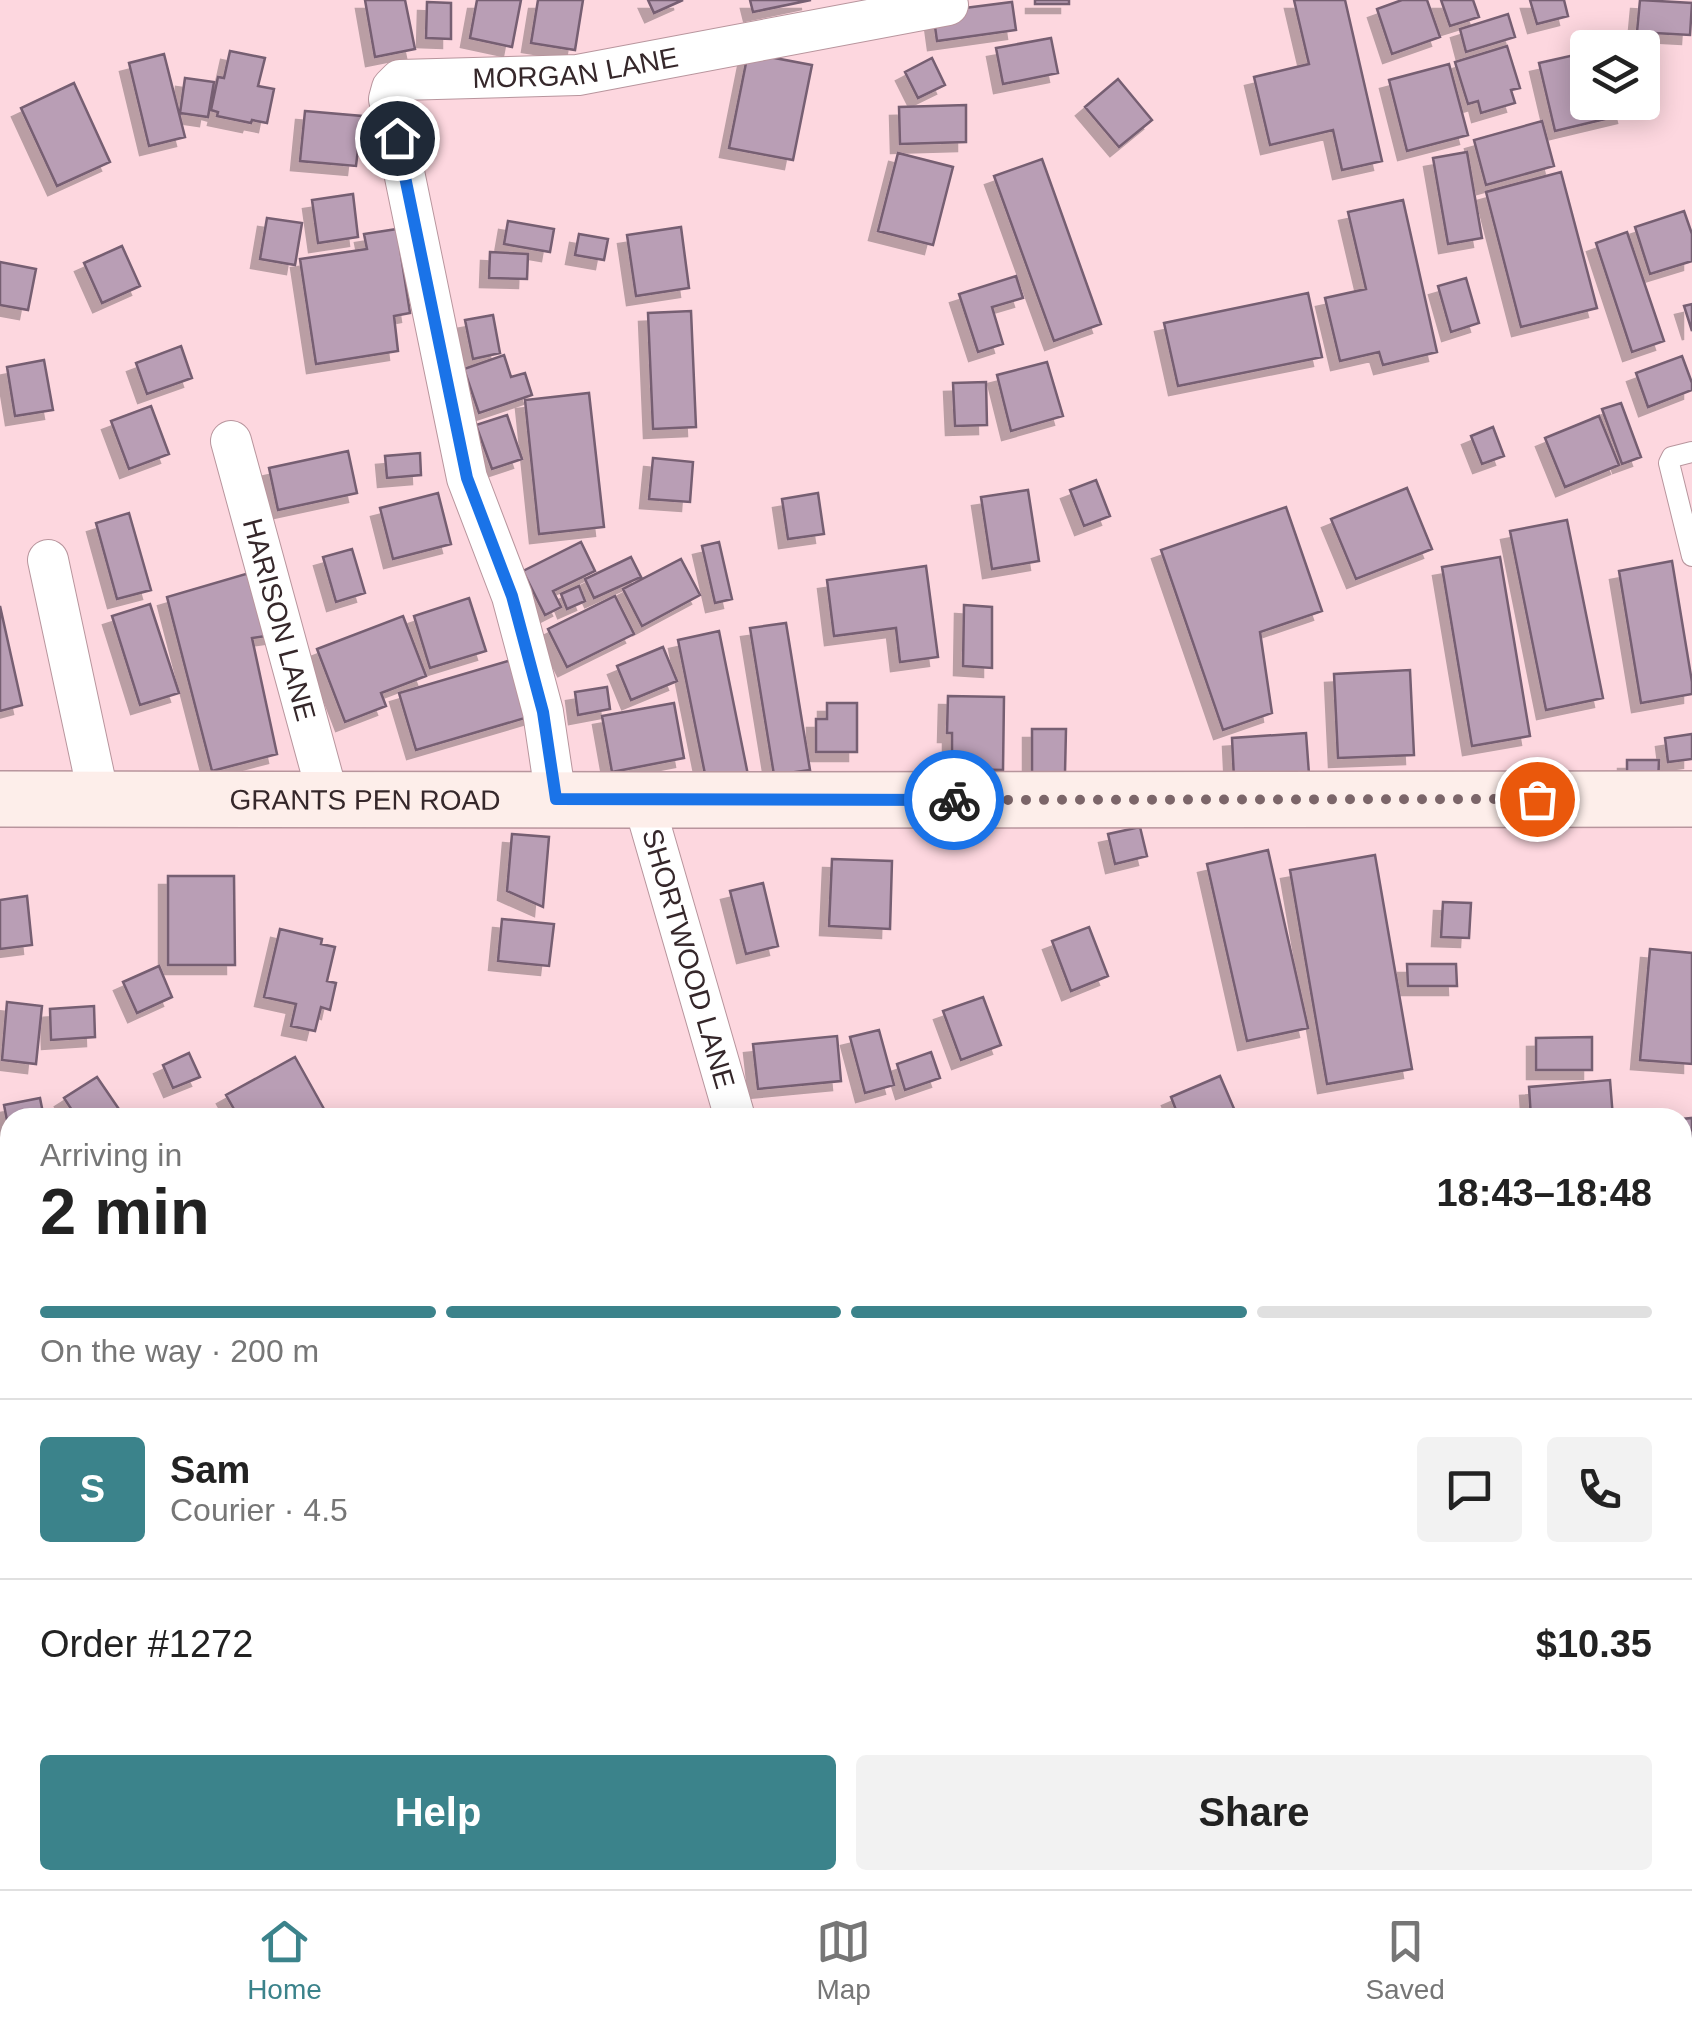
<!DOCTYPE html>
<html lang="en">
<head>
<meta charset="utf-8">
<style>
  body { margin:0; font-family:Arial,sans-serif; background:#f2f2f2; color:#222; height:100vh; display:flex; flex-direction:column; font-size:38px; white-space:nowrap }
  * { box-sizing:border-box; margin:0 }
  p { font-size:32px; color:#767676 }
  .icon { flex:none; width:55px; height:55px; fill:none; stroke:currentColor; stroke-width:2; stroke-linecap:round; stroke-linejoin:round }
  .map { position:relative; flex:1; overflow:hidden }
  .sheet { position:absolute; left:0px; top:1108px; width:1692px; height:782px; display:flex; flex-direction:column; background:#fff; border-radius:30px 30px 0 0; box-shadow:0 5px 25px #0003 }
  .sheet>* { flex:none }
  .tools { position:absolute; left:1570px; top:30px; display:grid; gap:20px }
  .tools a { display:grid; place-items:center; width:90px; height:90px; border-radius:10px; background:#fff; box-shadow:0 5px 25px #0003; font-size:50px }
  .pin { position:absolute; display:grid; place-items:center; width:85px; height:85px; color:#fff; margin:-42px; border:5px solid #fff; border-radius:50%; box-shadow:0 2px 10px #0007 }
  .courier { position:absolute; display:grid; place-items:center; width:100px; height:100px; margin:-50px; border:8px solid #1a73e8; border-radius:50%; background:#fff; color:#222; box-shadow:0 2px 12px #0007 }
  .summary em { font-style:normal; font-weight:600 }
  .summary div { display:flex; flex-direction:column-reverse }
  .summary { display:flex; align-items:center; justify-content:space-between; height:170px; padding:0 40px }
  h1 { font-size:65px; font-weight:600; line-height:75px }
  .bar { display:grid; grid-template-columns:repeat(4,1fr); gap:15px 10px; align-content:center; height:120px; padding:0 40px }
  .bar i { height:12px; border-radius:8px; background:#e0e0e0 }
  .bar .active { background:#3b838b }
  .bar p { grid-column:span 4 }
  .line { display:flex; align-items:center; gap:25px; padding:0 40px; border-top:2px solid #e0e0e0 }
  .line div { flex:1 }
  .round { display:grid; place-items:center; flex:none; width:105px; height:105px; border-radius:10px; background:#f2f2f2 }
  .action { display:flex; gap:20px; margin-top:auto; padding:20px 40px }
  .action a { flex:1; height:115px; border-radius:10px; background:#3b838b; color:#fff; font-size:40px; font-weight:600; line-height:115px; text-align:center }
  .action a+a { background:#f2f2f2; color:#222 }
  .dock { display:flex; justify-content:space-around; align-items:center; height:140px; border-top:2px solid #e0e0e0; background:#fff; font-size:28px; color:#767676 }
  .dock a { display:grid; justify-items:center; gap:5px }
  .dock .active { color:#3b838b }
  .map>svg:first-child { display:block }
  .building { fill:#b99eb5; stroke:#765e72; stroke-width:2.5; filter:url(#shadow) }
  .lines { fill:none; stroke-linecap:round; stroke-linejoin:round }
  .lane-casing { stroke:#b8959d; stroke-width:22 }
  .street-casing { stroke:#b8959d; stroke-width:42 }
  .secondary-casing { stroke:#b8959d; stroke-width:58 }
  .lane { stroke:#fff; stroke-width:20 }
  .street { stroke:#fff; stroke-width:40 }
  .secondary { stroke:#fdeeea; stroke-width:55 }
  .done { stroke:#7b6569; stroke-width:10; stroke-dasharray:0 18 }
  .route { stroke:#1a73e8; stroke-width:12 }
  .labels { text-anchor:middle; stroke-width:10; stroke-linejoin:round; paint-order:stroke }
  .street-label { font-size:28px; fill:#35272a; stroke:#fdd7df }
</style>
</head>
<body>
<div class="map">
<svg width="1692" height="1889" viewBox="0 0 1692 1889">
  <defs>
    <filter id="shadow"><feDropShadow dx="-9" dy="9" stdDeviation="0" flood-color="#0004"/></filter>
  </defs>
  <rect width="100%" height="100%" fill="#fdd7df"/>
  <!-- building -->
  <path class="building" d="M365,0H405L415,49L375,57Z
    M477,0H521L512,47L470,38Z
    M538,0H583L575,50L531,43Z
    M648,0H683L654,13Z
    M750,0H811L753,12Z
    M1035,0H1069V4H1035Z
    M1294,0H1345L1382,161L1342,170L1333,130L1270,145L1254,77L1309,64Z
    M1402,0H1427L1440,37L1392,54L1377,9Z
    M1441,0H1473L1479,17L1450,26Z
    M1530,0H1564L1568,16L1537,24Z
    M1640,0L1692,3L1690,35L1637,32Z
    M427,2L451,3V39L426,38Z
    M1012,2L1016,30L937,41L933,12Z
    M1508,14L1515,37L1466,52L1460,29Z
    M1051,38L1058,73L1003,84L996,48Z
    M1507,46L1520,88L1511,90L1515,103L1481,113L1478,101L1468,104L1455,62Z
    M230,51L265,58L258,86L274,89L267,123L252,120L251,123L217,116L218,112L211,110L218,77L224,78Z
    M1588,52V102H1623L1626,114L1555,131L1539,63Z
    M748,53L812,65L793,160L729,148Z
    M164,54L185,137L149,146L129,63Z
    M932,58L945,85L918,98L905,72Z
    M1449,64L1468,135L1407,151L1389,80Z
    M185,78L214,82L208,117L180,113Z
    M1118,79L1152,120L1119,147L1085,107Z
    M74,83L110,162L57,186L21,108Z
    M966,105V142L900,144L899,107Z
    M305,111L362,116L356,166L300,161Z
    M1542,121L1554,166L1486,185L1474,140Z
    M1467,152L1482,238L1448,244L1433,158Z
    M898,153L953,167L933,245L878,231Z
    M1042,159L1101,324L1054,341L994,176Z
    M1561,172L1597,308L1521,327L1486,192Z
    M353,194L358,237L318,243L312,200Z
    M1403,200L1437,352L1383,365L1379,352L1340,361L1325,298L1366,289L1348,212Z
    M1684,211L1692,234V261L1650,274L1635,227Z
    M267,218L302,223L295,265L260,259Z
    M508,221L554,229L550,252L504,244Z
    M681,227L689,288L636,296L627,235Z
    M397,229L410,313L394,316L398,351L316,364L300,259L367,249L364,234Z
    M1627,232L1664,341L1632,352L1596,243Z
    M579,234L608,239L604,260L575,255Z
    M122,246L140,286L102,303L84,263Z
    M490,252L528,254L527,279L489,278Z
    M0,262L36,269L28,310L0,305Z
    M1016,276L1023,298L992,307L1003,344L978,352L959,294Z
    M1466,278L1479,323L1451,332L1438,286Z
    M1308,293L1322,357L1178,386L1164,323Z
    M1692,304V331L1684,306Z
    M691,311L696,427L653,429L648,313Z
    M493,315L500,353L473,359L465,320Z
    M181,346L192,378L147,394L136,363Z
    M504,355L511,377L525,373L532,395L479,413L464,369Z
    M1682,356L1692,383V390L1648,407L1636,373Z
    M44,360L53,410L15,416L7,367Z
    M1047,362L1063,416L1011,431L997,375Z
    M986,382L987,425L955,426L953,383Z
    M589,393L604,527L539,534L525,400Z
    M1621,403L1641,457L1622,464L1602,409Z
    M151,406L169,454L129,469L111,421Z
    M507,415L522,459L492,469L476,425Z
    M1599,416L1619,465L1565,487L1545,438Z
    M1493,427L1504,456L1482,464L1471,436Z
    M348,451L357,493L278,510L269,468Z
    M420,453L421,475L387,478L385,456Z
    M653,458L693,462L690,502L649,499Z
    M1096,480L1110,516L1084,526L1070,490Z
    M1407,488L1432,549L1356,579L1331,519Z
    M1028,490L1039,561L992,569L981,497Z
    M438,493L451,544L393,559L380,508Z
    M818,493L824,534L788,539L782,499Z
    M1286,507L1322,611L1260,632L1272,713L1223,730L1161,550Z
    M129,513L151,590L117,599L96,523Z
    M1567,520L1603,698L1546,710L1510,531Z
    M581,542L595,571L553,591L561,607L545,615L523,571Z
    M719,542L732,599L715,603L702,546Z
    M352,549L365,593L336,602L323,557Z
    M631,557L641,577L594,598L585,579Z
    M1500,557L1530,736L1472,746L1442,567Z
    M681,559L700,595L642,626L623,589Z
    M1672,561L1692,682V694L1641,703L1619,571Z
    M926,566L938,657L900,662L896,628L834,636L827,580Z
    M256,571L273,635L252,638L277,754L212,771L167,597Z
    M579,586L585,601L567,609L561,594Z
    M615,596L634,634L567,667L548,629Z
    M469,598L486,651L430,668L414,616Z
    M150,604L179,693L140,705L112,616Z
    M964,605L992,607V668L963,666Z
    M0,606L22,705L0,711Z
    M403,616L426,676L381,693L386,706L345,722L317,649Z
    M786,623L810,770L774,775L750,628Z
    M719,631L748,775L707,784L678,640Z
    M663,647L677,681L631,700L617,666Z
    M518,658L535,715L416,750L399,693Z
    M1410,670L1414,755L1338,758L1334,674Z
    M607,687L610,709L578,715L575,692Z
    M948,696L1004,697L1003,770L952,769V733H947Z
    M674,703L684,758L612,772L602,716Z
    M827,703H857V752H816V719H827Z
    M1032,729H1066L1065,773H1032Z
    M1306,733L1309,774L1234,779L1232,738Z
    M1692,734V759L1668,762L1665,738Z
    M1627,760H1659L1658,784H1627Z
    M1140,827L1147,856L1115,864L1108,834Z
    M512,834L549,837L543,907L507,891Z
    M1268,850L1308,1028L1247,1041L1207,864Z
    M1375,855L1412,1069L1327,1084L1290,870Z
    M832,859L892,861L890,929L829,926Z
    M168,876H234L235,965H168Z
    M763,883L778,946L746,954L730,891Z
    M27,896L32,945L0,949V900Z
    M1443,902L1471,903L1469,938L1441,937Z
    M502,919L554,924L549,966L498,961Z
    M1089,927L1108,976L1071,991L1052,941Z
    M280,929L322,939L321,944L335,947L327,981L336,983L330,1010L321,1007L315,1031L291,1026L296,1004L264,997Z
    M1650,949L1692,953V1064L1640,1060Z
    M1407,964H1456L1457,986H1408Z
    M159,966L172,997L137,1013L123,982Z
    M983,997L1001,1045L961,1060L943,1011Z
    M7,1002L42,1006L36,1064L2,1060Z
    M94,1006L95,1037L51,1040L50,1009Z
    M879,1030L894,1085L865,1093L850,1037Z
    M837,1036L841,1081L758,1089L753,1044Z
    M1592,1037V1070H1536V1038Z
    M931,1052L940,1078L905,1090L897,1064Z
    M189,1053L200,1077L173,1088L163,1065Z
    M295,1057L329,1118H239L226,1095Z
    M1220,1076L1238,1118H1179L1171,1097Z
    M97,1077L125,1118H77L64,1098Z
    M1610,1080L1613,1118H1531L1529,1087Z
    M40,1098L44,1118H10V1136L4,1105Z
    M1692,1118V1179L1682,1180V1119Z
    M1692,1219V1277H1688L1687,1220Z
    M1682,1369H1687L1686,1443H1682Z
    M1692,1461V1532H1682V1462Z
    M1682,1607H1692V1680L1682,1681Z
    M1692,1705V1770L1682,1771V1706Z
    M0,1872L10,1874V1880H38L49,1882L48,1889H0Z
    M335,1880H394L396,1889H337Z
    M463,1880H513L521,1889H469Z
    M1115,1880H1297L1300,1889H1117Z
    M1515,1880H1569L1517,1889Z
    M250,1881V1889H209V1883Z
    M1684,1883V1889H1567V1888Z"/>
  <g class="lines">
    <defs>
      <path id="lane" d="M1692,452L1672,457L1669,463L1692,556
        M1682,1563H1692"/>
      <g id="street">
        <path id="s1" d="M231,441L329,800"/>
        <path d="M48,560L99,798"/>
        <path id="s2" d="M556,799L543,712L512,596L467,478L389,99L392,88L400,80L578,75L948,5"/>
        <path id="s3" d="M643,800L735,1118"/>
        <path d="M0,1329L10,1341"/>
        <path d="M1039,1880L1044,1889"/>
        <path d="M126,1889V1880"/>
        <path d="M448,1889L452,1880"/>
      </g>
      <g id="secondary">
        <path id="s4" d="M0,799L643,800L1692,799"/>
      </g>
    </defs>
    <!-- lane casing -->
    <use href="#lane" class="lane-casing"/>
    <!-- street casing -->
    <use href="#street" class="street-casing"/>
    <!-- secondary casing -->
    <use href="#secondary" class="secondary-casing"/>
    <!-- lane -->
    <use href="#lane" class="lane"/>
    <!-- street -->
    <use href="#street" class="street"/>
    <!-- secondary -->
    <use href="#secondary" class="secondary"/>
  </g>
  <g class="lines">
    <!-- done -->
    <path class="done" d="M954,800L1537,799"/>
    <!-- route -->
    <path class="route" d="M397,138L467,478L512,596L543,712L556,799L954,800"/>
  </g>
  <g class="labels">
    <!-- street labels -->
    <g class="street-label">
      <text dy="10" stroke="none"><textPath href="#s2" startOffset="920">MORGAN LANE</textPath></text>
      <text dy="10" stroke="none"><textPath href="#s1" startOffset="185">HARISON LANE</textPath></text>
      <text dy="10" stroke="none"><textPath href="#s4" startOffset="365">GRANTS PEN ROAD</textPath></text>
      <text dy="10" stroke="none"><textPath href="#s3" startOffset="165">SHORTWOOD LANE</textPath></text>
    </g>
  </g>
</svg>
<div class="tools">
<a><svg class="icon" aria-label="layers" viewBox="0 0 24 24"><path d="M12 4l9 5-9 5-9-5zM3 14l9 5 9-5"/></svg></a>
</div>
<div class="pin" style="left:1537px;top:799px;background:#ea580c"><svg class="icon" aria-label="bag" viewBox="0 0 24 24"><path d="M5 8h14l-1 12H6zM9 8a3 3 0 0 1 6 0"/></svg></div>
<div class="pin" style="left:397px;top:138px;background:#1f2937"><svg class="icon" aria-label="home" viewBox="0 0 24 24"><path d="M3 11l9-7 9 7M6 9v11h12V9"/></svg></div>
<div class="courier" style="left:954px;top:800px"><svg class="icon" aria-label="bike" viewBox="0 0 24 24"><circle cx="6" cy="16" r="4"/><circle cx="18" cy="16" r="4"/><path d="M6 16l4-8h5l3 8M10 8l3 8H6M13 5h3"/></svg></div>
<section class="sheet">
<div class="summary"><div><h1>2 min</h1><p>Arriving in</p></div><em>18:43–18:48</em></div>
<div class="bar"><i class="active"></i><i class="active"></i><i class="active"></i><i></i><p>On the way · 200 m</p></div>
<div class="line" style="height:180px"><b class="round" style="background:#3b838b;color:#fff">S</b><div><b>Sam</b><p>Courier · 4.5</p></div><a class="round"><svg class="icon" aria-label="chat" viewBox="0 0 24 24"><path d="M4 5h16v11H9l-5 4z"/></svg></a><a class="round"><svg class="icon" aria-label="phone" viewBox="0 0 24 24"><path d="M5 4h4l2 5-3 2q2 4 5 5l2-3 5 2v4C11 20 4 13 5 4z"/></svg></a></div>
<div class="line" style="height:130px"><div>Order #1272</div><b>$10.35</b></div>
<div class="action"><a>Help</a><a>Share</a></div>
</section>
</div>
<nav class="dock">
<a class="active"><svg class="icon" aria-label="home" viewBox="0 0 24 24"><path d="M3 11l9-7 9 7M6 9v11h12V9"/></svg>Home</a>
<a><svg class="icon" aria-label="map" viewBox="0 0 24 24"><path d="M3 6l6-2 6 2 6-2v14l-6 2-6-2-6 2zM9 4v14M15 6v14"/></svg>Map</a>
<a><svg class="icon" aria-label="saved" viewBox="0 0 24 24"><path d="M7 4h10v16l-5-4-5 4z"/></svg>Saved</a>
</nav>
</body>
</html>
